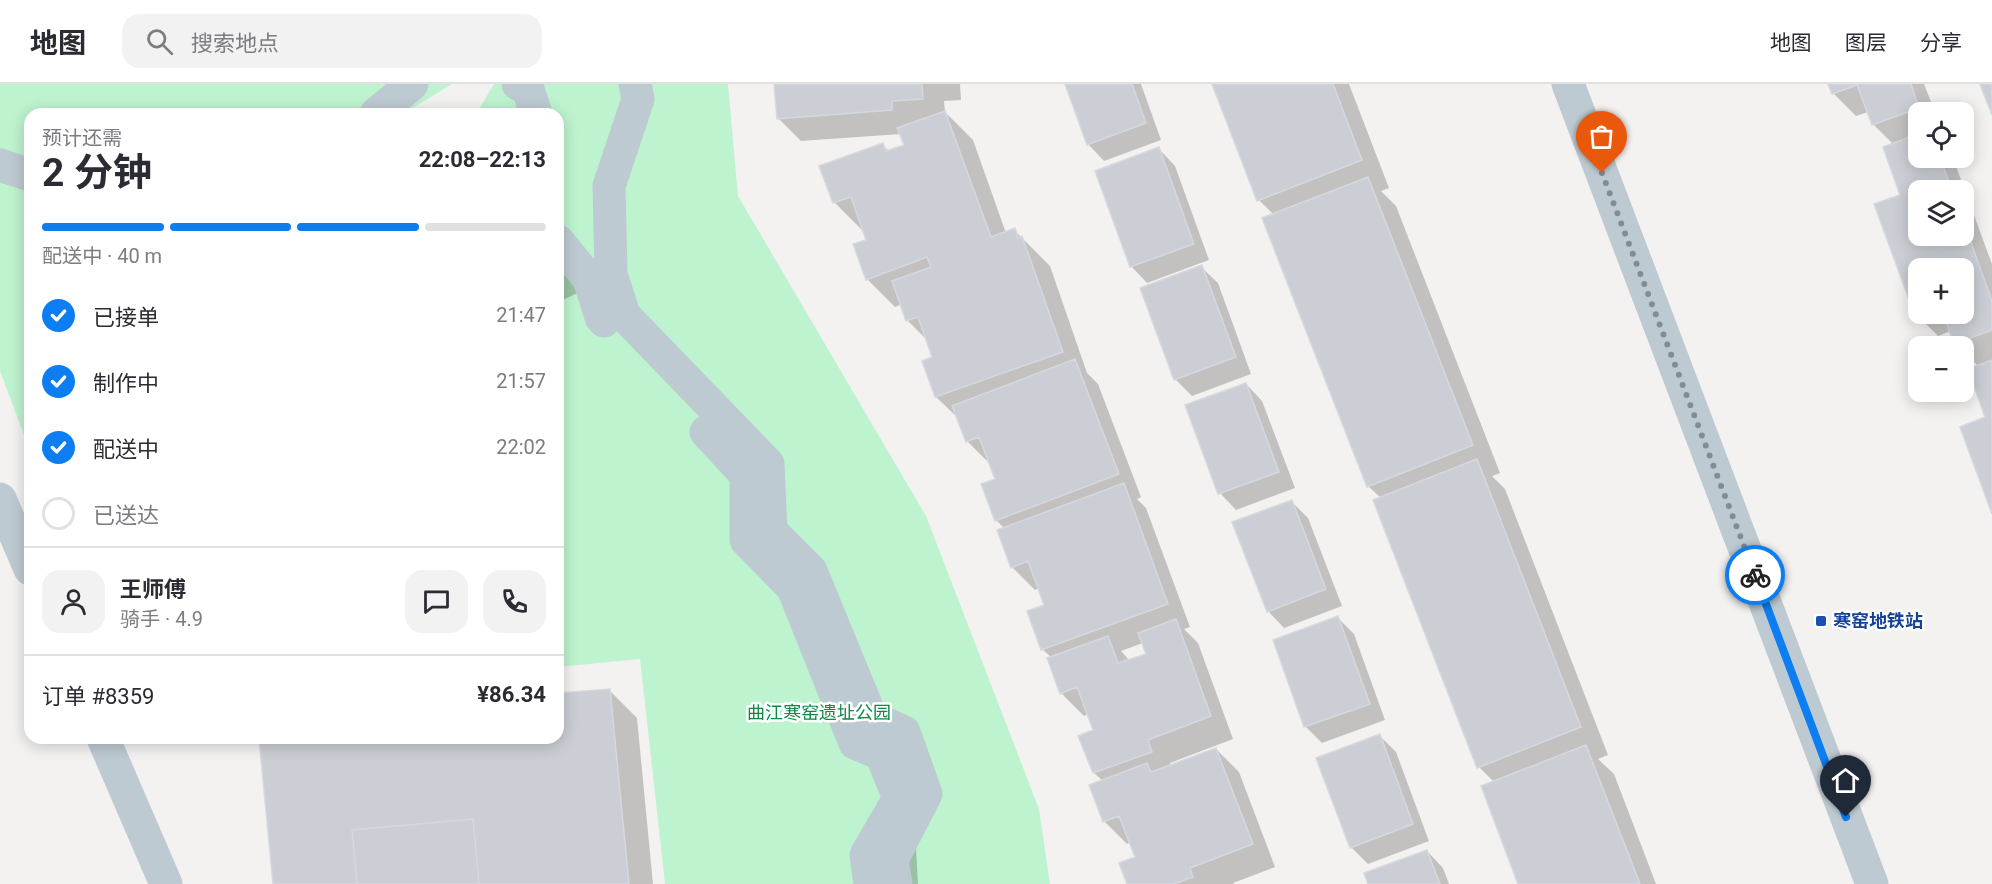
<!DOCTYPE html>
<html lang="zh">
<head>
<meta charset="utf-8">
<style>
  body { margin:0; font-family:Roboto,"Noto Sans SC",sans-serif; background:#f2f2f3; color:#2b2b33; height:100vh; display:flex; flex-direction:column; font-size:22px; white-space:nowrap }
  * { box-sizing:border-box; margin:0 }
  p { font-size:20px; color:#7c7c81 }
  .icon { flex:none; width:33px; height:33px; fill:none; stroke:currentColor; stroke-width:2; stroke-linecap:round; stroke-linejoin:round }
  .map { position:relative; flex:1; overflow:hidden }
  .sheet { position:absolute; left:24px; top:24px; width:540px; height:636px; display:flex; flex-direction:column; background:#fff; border-radius:18px; box-shadow:0 3px 15px #0003 }
  .sheet>* { flex:none }
  .controls { position:absolute; left:1908px; top:18px; display:grid; gap:12px }
  .controls a { display:grid; place-items:center; width:66px; height:66px; border-radius:12px; background:#fff; box-shadow:0 3px 15px #0003; font-size:30px }
  .pin { position:absolute; display:grid; place-items:center; width:51px; height:51px; color:#fff; margin:-62px -26px; border-radius:50% 50% 50% 0; rotate:-45deg; box-shadow:0 0 6px #0007 }
  .pin .icon { rotate:45deg }
  .courier { position:absolute; display:grid; place-items:center; width:60px; height:60px; margin:-30px; border:4px solid #0d7ef1; border-radius:50%; background:#fff; color:#222; box-shadow:0 2px 8px #0007 }
  .head em { font-style:normal; font-weight:700 }
  .head div { display:flex; flex-direction:column-reverse }
  .head { display:flex; align-items:center; justify-content:space-between; height:102px; padding:0 18px }
  h1 { font-size:39px; font-weight:700; line-height:45px }
  .bar { display:grid; grid-template-columns:repeat(4,1fr); gap:9px 6px; align-content:center; height:72px; padding:0 18px }
  .bar i { height:8px; border-radius:4px; background:#e1e1e2 }
  .bar .on { background:#0d7ef1 }
  .bar p { grid-column:span 4 }
  .line { display:flex; align-items:center; gap:15px; padding:0 18px; border-top:2px solid #e1e1e2 }
  .line div { flex:1 }
  .round { display:grid; place-items:center; flex:none; width:63px; height:63px; border-radius:18px; background:#f2f2f3 }
  ol { padding:0 18px; list-style:none }
  li { display:flex; align-items:center; gap:18px; height:66px }
  li p { margin-inline-start:auto }
  li .icon { padding:6px; border-radius:50%; background:#0d7ef1; color:#fff; stroke-width:4 }
  li:last-child { color:#7c7c81 }
  li i { width:33px; height:33px; border:3px solid #e1e1e2; border-radius:50% }
  header { display:flex; align-items:center; gap:36px; box-sizing:border-box; height:84px; padding:0 30px; background:#fff; border-bottom:2px solid #e1e1e2 }
  header strong { font-size:28px }
  nav { display:flex; gap:33px; margin-inline-start:auto; font-size:21px }
  .search { width:420px; height:54px; background:#f2f2f3; display:flex; align-items:center; gap:15px; box-sizing:border-box; padding:0 21px; border-radius:18px; color:#7c7c81; font-size:22px }
  .map>svg:first-child { display:block }
  .green { fill:#bef3cf }
  .shadow { fill:#0003; fill-rule:evenodd }
  .building { fill:#cbced4; stroke:#d5d8dd; stroke-width:1.5 }
  .lines { fill:none; stroke-linecap:round; stroke-linejoin:round }
  .minor { stroke:#becad1; stroke-width:33 }
  .done { stroke:#848c93; stroke-width:6; stroke-dasharray:0 10.8 }
  .route { stroke:#0d7ef1; stroke-width:8 }
  .transit-dot { fill:#1a4fb4; stroke:#fff; stroke-width:2 }
  .labels { text-anchor:middle; stroke-width:5; stroke-linejoin:round; paint-order:stroke }
  .transit-label { font-size:18px; font-weight:bold; fill:#164399; stroke:#fff; text-anchor:start }
  .park-label { font-size:18px; fill:#118846; stroke:#fff }
</style>
</head>
<body>
<header>
<strong>地图</strong>
<div class="search"><svg class="icon" aria-label="search" viewBox="0 0 24 24"><circle cx="10" cy="10" r="6"/><path d="M15 15l6 6"/></svg>搜索地点</div>
<nav><a>地图</a><a>图层</a><a>分享</a></nav>
</header>
<div class="map">
<svg width="1992" height="800" viewBox="0 0 1992 800">
  <rect width="100%" height="100%" fill="#f4f1f1"/>
  <!-- green -->
  <path class="green" d="M0,0H452L403,30H30V367L0,287Z
    M494,0H728L738,112L926,432L1039,725L1050,800H665L640,575L558,583V30H476Z"/>
  <!-- shadow -->
  <path class="shadow" d="M776,0H960L961,16L944,17L945,28L973,56L1006,149L1014,146L1050,182L1087,289L1098,300L1141,413L1137,415L1146,424L1190,543L1184,545L1198,559L1233,655L1170,679L1171,682L1216,665L1239,688L1275,783L1233,799L1235,800H1128L1137,774L1131,758L1127,760L1104,737L1103,697L1094,689L1080,652L1094,647L1088,630L1084,632L1061,609L1052,574L1042,565L1046,521L1039,504L1035,506L1012,483L1005,445L996,436L997,396L990,380L967,357L959,335L936,313L924,278L934,274L927,256L907,236L902,220L895,223L867,195L868,157L864,145L862,146L834,118L882,61L889,67L906,61L901,50L801,57L778,34ZM1143,559L1148,570L1130,577L1121,567Z
    M1066,0H1141L1161,56L1104,77L1088,60Z
    M1214,0H1349L1389,104L1381,107L1396,122L1500,389L1492,392L1505,405L1608,671L1598,675L1614,690L1656,800H1520L1494,698L1479,683L1381,414L1368,402L1274,131L1259,116Z
    M1830,0H1924L1935,28H1918V74H1953L1992,180V426L1987,334L1979,283L1964,267V262H1959L1955,259L1951,247L1938,252L1915,229L1902,112L1894,61L1873,40L1868,28L1856,32L1833,9ZM1918,106H1964V152H1918ZM1918,184H1964V230H1918Z
    M1159,65L1175,82L1209,176L1147,199L1131,182Z
    M558,158L600,199L558,218Z
    M1201,183L1218,199L1251,290L1192,312L1175,295Z
    M1246,300L1262,317L1295,404L1236,426L1220,409Z
    M1291,417L1308,434L1342,522L1284,544L1268,527Z
    M1338,534L1354,550L1385,636L1322,659L1305,642Z
    M609,606L637,634L653,800H274L260,654H558V611Z
    M1379,651L1396,668L1429,757L1368,780L1351,763Z
    M916,764L918,800H888Z
    M1427,767L1443,784L1449,800H1370Z"/>
  <!-- building -->
  <path class="building" d="M774,0H922L923,15L892,17V26L777,35Z
    M1065,0H1132L1146,39L1087,61Z
    M1212,0H1333L1362,76L1257,117Z
    M1828,0H1911L1919,24L1872,41L1857,1L1832,10Z
    M1980,0H1992V31Z
    M945,27L991,153L1015,144L1018,154L1022,152L1063,268L935,313L922,277L932,273L918,233L906,237L892,197L931,183L927,173L866,196L853,160L866,156L851,113L833,119L819,82L883,59L886,67L904,61L897,44Z
    M1918,50V74H1940L1952,106H1918V152H1964V139L1992,217V246L1954,260L1943,230H1964V184H1918V228L1914,229L1874,120L1900,111L1883,63Z
    M1159,63L1194,160L1130,183L1095,87Z
    M1368,93L1473,361L1367,403L1262,134Z
    M1202,181L1236,273L1174,296L1140,204Z
    M1075,275L1119,390L995,437L981,400L995,395L979,353L966,358L952,322Z
    M1992,276V430L1960,343L1985,333L1968,285Z
    M1246,299L1279,388L1218,410L1185,321Z
    M1477,375L1581,643L1477,684L1373,416Z
    M1124,399L1168,520L1041,566L1027,527L1044,521L1028,477L1011,484L997,446Z
    M1292,416L1326,505L1267,528L1232,438Z
    M1338,532L1370,620L1304,643L1273,556Z
    M1176,535L1211,632L1148,656L1152,668L1093,689L1078,652L1093,646L1077,603L1060,610L1047,574L1108,552L1118,579L1146,570L1138,549Z
    M610,605L629,800H479L473,735L352,746L357,800H273L259,654H558V609Z
    M1380,650L1413,740L1350,764L1316,674Z
    M1586,661L1640,800H1518L1481,702Z
    M1216,664L1253,760L1190,784L1193,793L1174,800H1127L1119,779L1135,773L1119,732L1103,738L1089,701L1147,679L1151,688Z
    M473,735L479,800H357L352,746Z
    M1427,766L1440,800H1368L1364,789Z"/>
  <g class="lines">
    <!-- minor -->
    <path class="minor" d="M518,0L528,5L536,30
      M635,0L638,15L609,102L611,190L624,231L768,380L771,447L811,487L871,633L904,648L926,710L892,776L896,800
      M1568,0L1872,800
      M376,30L412,0
      M0,81L30,91
      M558,157L589,195L601,233L604,237
      M706,348L746,391V456L793,504L855,659L881,670L899,714L866,771L870,800
      M0,415L30,485
      M103,654L166,800"/>
  </g>
  <g class="lines">
    <!-- done -->
    <path class="done" d="M1602,89L1755,491"/>
    <!-- route -->
    <path class="route" d="M1755,491L1846,733"/>
  </g>
  <!-- markers -->
  <rect class="transit-dot" x="1815" y="531" width="12" height="12" rx="3"/>
  <g class="labels">
    <!-- transit labels -->
    <g class="transit-label">
      <text x="1833" y="543">寒窑地铁站</text>
    </g>
    <!-- park labels -->
    <g class="park-label">
      <text x="819" y="635">曲江寒窑遗址公园</text>
    </g>
  </g>
</svg>
<div class="controls">
<a><svg class="icon" aria-label="locate" viewBox="0 0 24 24"><circle cx="12" cy="12" r="6"/><path d="M12 2v4M12 18v4M2 12h4M18 12h4"/></svg></a>
<a><svg class="icon" aria-label="layers" viewBox="0 0 24 24"><path d="M12 4l9 5-9 5-9-5zM3 14l9 5 9-5"/></svg></a>
<a>+</a>
<a>−</a>
</div>
<div class="pin" style="left:1602px;top:89px;background:#ea580c"><svg class="icon" aria-label="bag" viewBox="0 0 24 24"><path d="M5 8h14l-1 12H6zM9 8a3 3 0 0 1 6 0"/></svg></div>
<div class="pin" style="left:1846px;top:733px;background:#1f2937"><svg class="icon" aria-label="home" viewBox="0 0 24 24"><path d="M3 11l9-7 9 7M6 9v11h12V9"/></svg></div>
<div class="courier" style="left:1755px;top:491px"><svg class="icon" aria-label="bike" viewBox="0 0 24 24"><circle cx="6" cy="16" r="4"/><circle cx="18" cy="16" r="4"/><path d="M6 16l4-8h5l3 8M10 8l3 8H6M13 5h3"/></svg></div>
<section class="sheet">
<div class="head"><div><h1>2 分钟</h1><p>预计还需</p></div><em>22:08–22:13</em></div>
<div class="bar"><i class="on"></i><i class="on"></i><i class="on"></i><i></i><p>配送中 · 40 m</p></div>
<ol>
<li><svg class="icon" aria-label="check" viewBox="0 0 24 24"><path d="M5 12l5 5 9-10"/></svg>已接单<p>21:47</p></li>
<li><svg class="icon" aria-label="check" viewBox="0 0 24 24"><path d="M5 12l5 5 9-10"/></svg>制作中<p>21:57</p></li>
<li><svg class="icon" aria-label="check" viewBox="0 0 24 24"><path d="M5 12l5 5 9-10"/></svg>配送中<p>22:02</p></li>
<li><i></i>已送达</li>
</ol>
<div class="line" style="height:108px"><a class="round"><svg class="icon" aria-label="person" viewBox="0 0 24 24"><circle cx="12" cy="8" r="4"/><path d="M4 21q1-7 8-7t8 7"/></svg></a><div><b>王师傅</b><p>骑手 · 4.9</p></div><a class="round"><svg class="icon" aria-label="chat" viewBox="0 0 24 24"><path d="M4 5h16v11H9l-5 4z"/></svg></a><a class="round"><svg class="icon" aria-label="phone" viewBox="0 0 24 24"><path d="M5 4h4l2 5-3 2q2 4 5 5l2-3 5 2v4C11 20 4 13 5 4z"/></svg></a></div>
<div class="line" style="height:78px"><div>订单 #8359</div><b>¥86.34</b></div>
</section>
</div>
</body>
</html>
